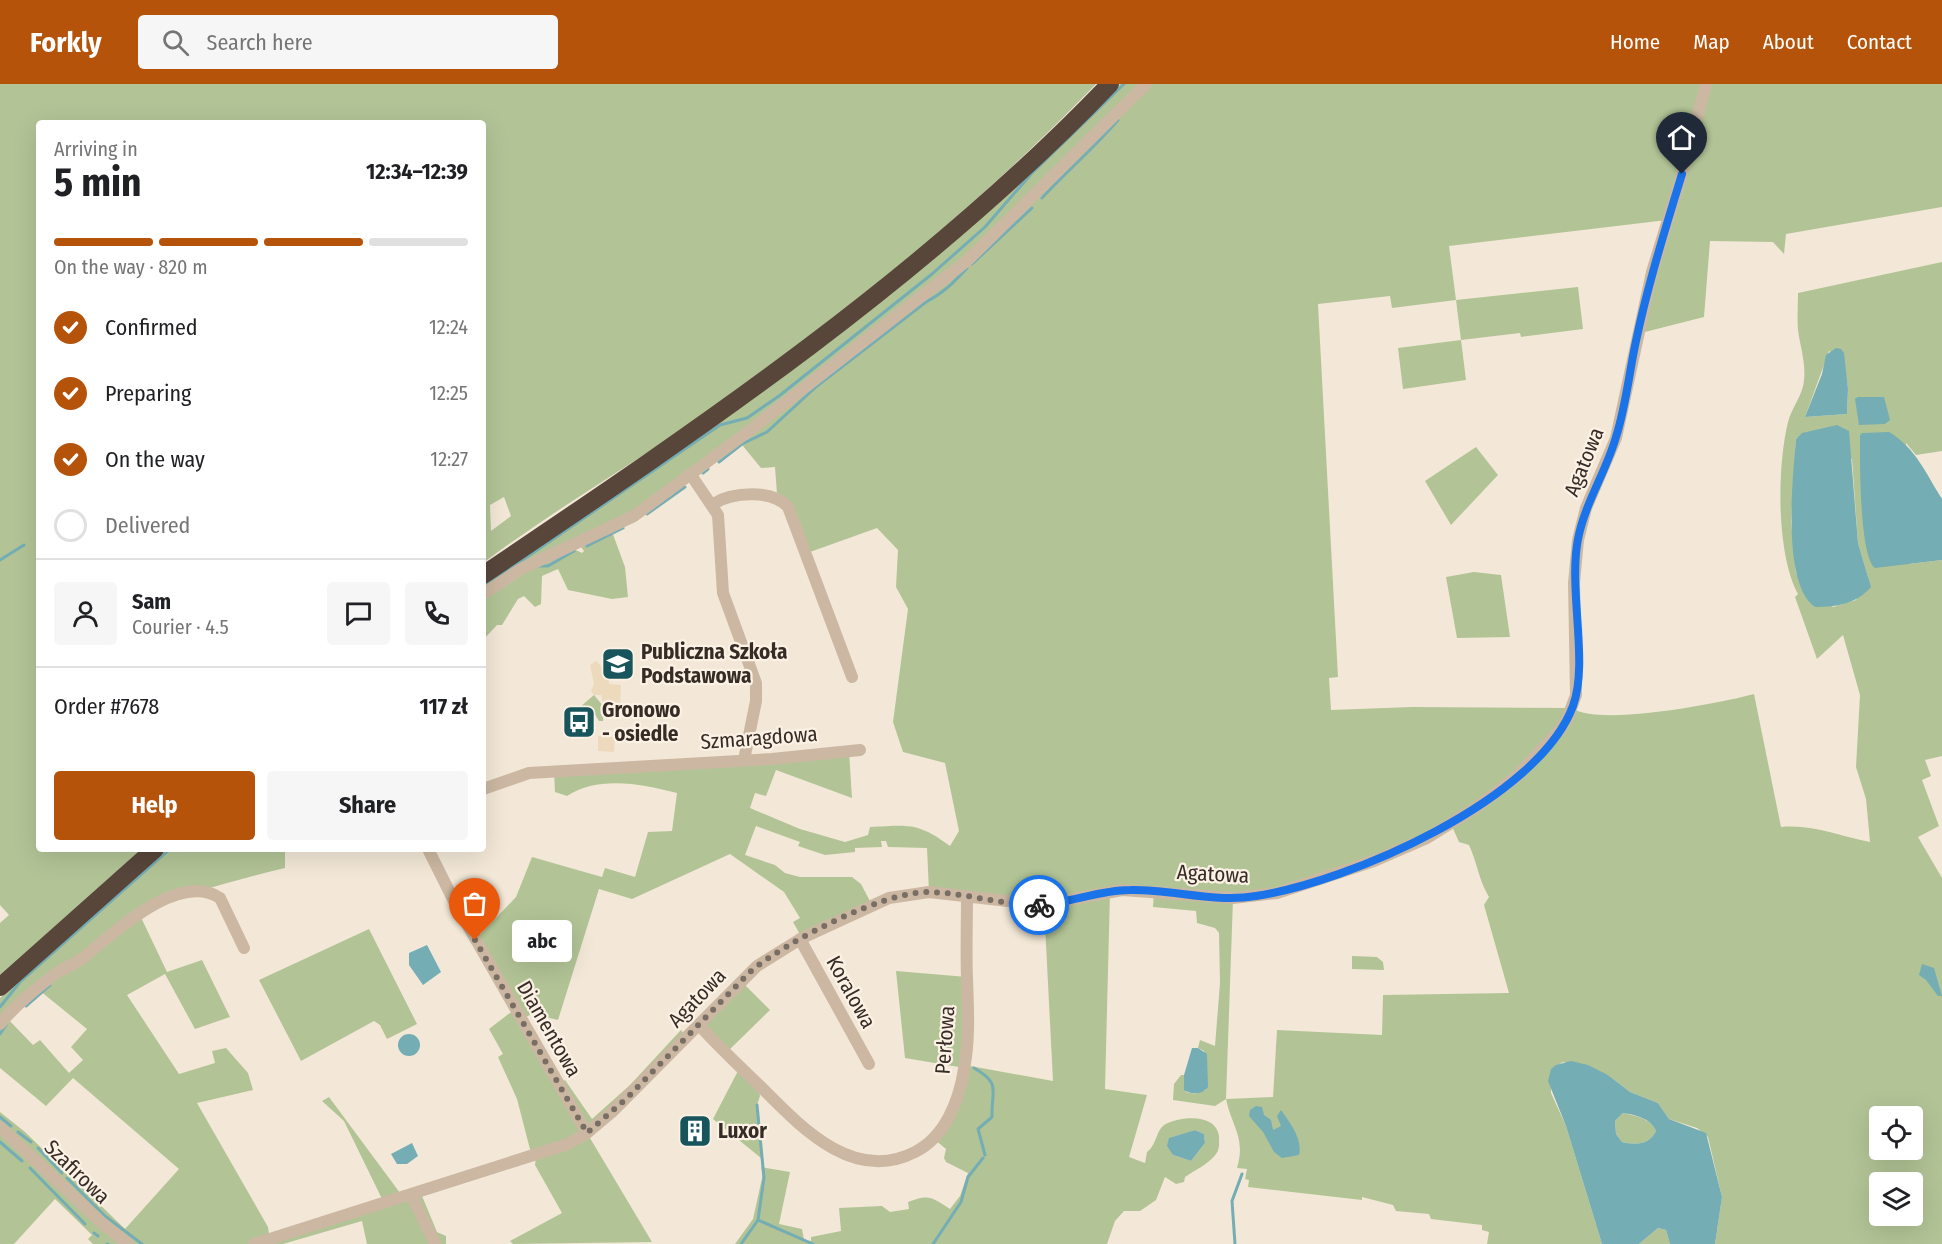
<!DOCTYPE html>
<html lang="en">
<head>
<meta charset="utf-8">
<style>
  body { margin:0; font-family:"Fira Sans Condensed",sans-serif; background:#f6f6f6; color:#202124; height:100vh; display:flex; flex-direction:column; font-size:22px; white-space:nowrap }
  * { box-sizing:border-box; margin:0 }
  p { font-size:20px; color:#757577 }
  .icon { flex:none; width:33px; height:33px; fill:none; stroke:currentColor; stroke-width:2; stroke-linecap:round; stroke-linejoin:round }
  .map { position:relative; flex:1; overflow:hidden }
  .panel { position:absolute; left:36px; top:36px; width:450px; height:732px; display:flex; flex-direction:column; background:#fff; border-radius:6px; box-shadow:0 6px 24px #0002 }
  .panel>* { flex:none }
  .tools { position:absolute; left:1869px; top:1022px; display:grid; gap:12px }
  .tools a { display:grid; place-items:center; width:54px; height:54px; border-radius:6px; background:#fff; box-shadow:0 6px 24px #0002; font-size:30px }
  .pin { position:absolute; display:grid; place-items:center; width:51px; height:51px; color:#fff; margin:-62px -26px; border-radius:50% 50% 50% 0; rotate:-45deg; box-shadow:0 0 6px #0007 }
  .pin .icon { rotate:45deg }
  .courier { position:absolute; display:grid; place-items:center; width:60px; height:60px; margin:-30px; border:4px solid #1a73e8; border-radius:50%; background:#fff; color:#222; box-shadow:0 2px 8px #0007 }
  .bubble { position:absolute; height:42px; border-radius:6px; background:#fff; box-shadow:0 6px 24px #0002; font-size:20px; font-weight:700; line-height:42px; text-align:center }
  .summary em { font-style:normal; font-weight:700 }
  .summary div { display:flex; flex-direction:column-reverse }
  .summary { display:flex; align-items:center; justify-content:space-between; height:102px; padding:0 18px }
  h1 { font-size:39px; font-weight:700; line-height:45px }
  .bar { display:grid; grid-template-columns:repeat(4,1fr); gap:9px 6px; align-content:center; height:72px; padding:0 18px }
  .bar i { height:8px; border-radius:4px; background:#e0e0e0 }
  .bar .selected { background:#b45309 }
  .bar p { grid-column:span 4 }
  .line { display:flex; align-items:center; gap:15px; padding:0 18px; border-top:2px solid #e0e0e0 }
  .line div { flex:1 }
  .round { display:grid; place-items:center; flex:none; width:63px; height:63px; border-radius:6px; background:#f6f6f6 }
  ol { padding:0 18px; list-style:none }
  li { display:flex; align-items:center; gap:18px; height:66px }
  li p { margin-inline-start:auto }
  li .icon { padding:6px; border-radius:50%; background:#b45309; color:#fff; stroke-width:4 }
  li:last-child { color:#757577 }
  li i { width:33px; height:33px; border:3px solid #e0e0e0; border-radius:50% }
  .primary-button { display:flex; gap:12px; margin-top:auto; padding:12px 18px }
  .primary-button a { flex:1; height:69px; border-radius:6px; background:#b45309; color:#fff; font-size:24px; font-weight:700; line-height:69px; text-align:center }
  .primary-button a+a { background:#f6f6f6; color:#202124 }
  header { display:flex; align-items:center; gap:36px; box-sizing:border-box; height:84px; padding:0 30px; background:#b45309; color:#fff }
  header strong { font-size:28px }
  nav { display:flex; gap:33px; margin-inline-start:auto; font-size:21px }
  .search { width:420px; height:54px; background:#f6f6f6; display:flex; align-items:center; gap:15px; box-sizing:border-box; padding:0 21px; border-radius:6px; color:#757577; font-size:22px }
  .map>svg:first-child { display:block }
  .green { fill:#b2c496; fill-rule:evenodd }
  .plaza { fill:#eddabd }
  .water { fill:#74adb3; fill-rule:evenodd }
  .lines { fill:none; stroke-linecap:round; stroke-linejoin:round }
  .stream { stroke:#74adb3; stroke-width:3 }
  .minor { stroke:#ccb8a2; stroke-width:12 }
  .highway { stroke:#58463b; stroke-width:18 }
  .done { stroke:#786e63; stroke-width:6; stroke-dasharray:0 10.8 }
  .route { stroke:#1a73e8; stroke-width:8 }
  .labels { text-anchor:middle; stroke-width:4.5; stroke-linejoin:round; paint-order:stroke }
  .street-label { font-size:21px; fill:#362c25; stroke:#fbf1e4 }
  .poi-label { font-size:21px; font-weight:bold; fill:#362c25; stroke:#fbf1e4; text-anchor:start }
</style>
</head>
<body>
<header>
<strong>Forkly</strong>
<div class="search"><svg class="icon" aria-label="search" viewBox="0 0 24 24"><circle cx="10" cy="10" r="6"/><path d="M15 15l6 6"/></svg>Search here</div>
<nav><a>Home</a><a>Map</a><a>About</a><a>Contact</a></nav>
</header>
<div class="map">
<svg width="1942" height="1160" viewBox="0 0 1942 1160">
  <rect width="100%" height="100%" fill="#f3e8d7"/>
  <!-- green -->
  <path class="green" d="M0,0H1096C979,121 850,228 712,325C637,378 556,424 483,479V39H39V765H144L0,895V839L9,831L0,821ZM504,413L511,432L491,447L490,421Z
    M1120,0H1942V123L1786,150L1784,170L1773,158L1710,157L1704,233L1637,250L1667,136L1449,162L1456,216L1578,203L1583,245L1521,253L1520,249L1461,256L1466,296L1403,305L1398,264L1461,256L1456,216L1392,224L1390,212L1318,220L1338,593L1329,594L1331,626L1412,623L1572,624C1598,643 1721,619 1754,610L1781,743C1814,740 1838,752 1870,758L1866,715L1856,683L1860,611L1843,551L1817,575L1795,513L1798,510C1776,469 1777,383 1788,338C1792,323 1803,311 1804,296C1806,279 1800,262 1798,246C1797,234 1798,221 1798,209L1942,178V367L1916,371L1906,359L1909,480L1942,476V672L1925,676L1931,692L1922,696L1939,742L1918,753L1942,794V1160H1715L1722,1113L1708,1053L1697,1044L1669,1035L1658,1019L1630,1008L1608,991L1563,978L1551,985V1009L1566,1042L1602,1160H1487L1489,1148L1482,1146V1141L1431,1135L1429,1130L1396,1127L1393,1121L1362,1113V1116L1248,1103L1249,1096L1245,1095L1247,1085L1237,1084C1246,1054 1232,1043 1226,1015L1215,1022L1173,1016L1174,1000L1181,991H1184L1186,1008L1195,1010L1206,1006L1204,967L1198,964L1200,956L1215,962L1220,899L1219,849L1215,844L1197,839L1196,827L1153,823L1154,807L1110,808L1105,1005L1147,1011L1129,1073L1145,1079L1147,1068C1158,1060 1155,1044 1168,1039C1184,1032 1216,1030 1219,1052C1219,1058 1220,1065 1216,1070C1209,1080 1195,1086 1185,1093L1184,1098L1176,1100L1165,1093L1156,1116L1140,1127H1124L1115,1137L1107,1160H735L753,1135L763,1090L761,1083L790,1088L779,1140L802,1145L804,1156L811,1157V1153L841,1147L839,1124L882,1122L890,1128L909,1125L908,1118C930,1110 931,1113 950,1125L960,1112L968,1089L946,1078L944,1074L946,1065L934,1055L965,984L905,974L896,887L967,893L965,981L1053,997L1044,821L929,808L927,764L888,763L886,757H881L882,763L855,764V768L825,771L798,762L800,758L756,742L745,771L775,781L785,789L800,793H852L861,800L872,821L802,854L793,838L800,834L784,808L730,770L632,815L599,805L558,936L532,930L526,933L559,1000L565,996L592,1035L630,1001L681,946L683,949L587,1049L652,1158L513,1160L510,1157L562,1129L535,1081L536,1073H532L517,1015L498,973L503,970L489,945L515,925L475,856L516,813L532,773L602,793L605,784L635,793L648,748L672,747L677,709C642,700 599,691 567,712L555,708L554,687L849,667L852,714L776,686L766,712L755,709L750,724L800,745L845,758L868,751L870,743C909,741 918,738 950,762L959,747L945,679L903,668L893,638L908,525L896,503L898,466L877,444L810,468L777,410L775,383L761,384L738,356L611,445L625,483L628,513L612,515L568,506L558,485L542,492L541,520L535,523L524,512L518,515L502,541H497L483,556V515L502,500L574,465L582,469L584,467L578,459L483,506V501L718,339L1095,25ZM1829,267L1844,276L1848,305L1847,330L1805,333ZM1796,354L1852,375L1858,459L1868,493L1856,516L1833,523L1796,489L1791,438ZM1451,740L1459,758L1469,761C1477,778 1479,797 1489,813L1484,821L1509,909L1383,911L1382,951L1277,946L1273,1013L1226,1015L1233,815L1244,814L1427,754ZM1880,1032H1912V1065H1880ZM1195,1046L1204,1050L1205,1059L1191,1077L1173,1071L1170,1054ZM1880,1098H1912V1131H1880Z
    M1476,363L1498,391L1451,441L1425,397Z
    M1474,488L1501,491L1510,553L1457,554L1446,493Z
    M594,611L604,623L603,637H599L593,627L580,623Z
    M167,765H285V784C235,796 187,811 137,825L167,888L202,876L230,933L195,945L165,890L127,911L179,990L215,979L212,967L226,964L248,989L253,1006L197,1019L268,1143L269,1150L384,1119L344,1037L322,1017L329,1013L403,1113L422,1112L437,1148L446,1152V1160H367L362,1137L283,1160H93L88,1155L92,1151L55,1115L14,1160H0V1028L25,1048L125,1145L179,1085L73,994L46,1022L0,984V914ZM34,902L87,945L71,963L83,976L69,989L40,956L33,961L3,930Z
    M369,845L417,940L387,955L380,941L374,937L301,977L259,896Z
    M1352,872L1377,873L1383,878L1384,886L1352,885Z
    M744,900L770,926L726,969L699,941Z
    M740,983L757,999L760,1012L757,1021L762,1061L761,1074L713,1035Z
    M1623,1029C1636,1032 1650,1034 1656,1047C1649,1061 1636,1061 1622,1058L1616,1050L1615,1037Z
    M1658,1144L1666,1146L1670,1160H1639Z"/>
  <!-- plaza -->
  <path class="plaza" d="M596,577L603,584L608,580L609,600L621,601L620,624L604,623L601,611H594L591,607L594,600L590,581Z
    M598,652L615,653L614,668L598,667Z"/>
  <!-- water -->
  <path class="water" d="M1836,264L1841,265L1844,269L1848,305L1847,330L1805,333L1822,290L1826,271Z
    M1858,313H1884L1890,336L1885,340L1859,341L1855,315Z
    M1837,341L1849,347L1858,459L1871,503C1856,520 1837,523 1815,523C1781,500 1793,392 1796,355L1802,349Z
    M1889,348C1916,364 1926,390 1942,415V476L1875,484C1859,472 1860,374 1860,351L1862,349Z
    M427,861L441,888L423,901L409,881V869Z
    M1922,880L1934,884L1942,912H1938L1926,896L1919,891Z
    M398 961a11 11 0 1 1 22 0a11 11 0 1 1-22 0Z
    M1192,964H1198L1207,970L1208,1003C1202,1011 1192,1011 1184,1006V991Z
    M1571,977L1588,981L1608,991L1630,1008L1658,1019L1669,1035L1706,1049L1722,1113L1715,1160H1670L1666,1146L1658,1144L1639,1160H1602L1566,1042L1548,997L1551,985L1556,981ZM1623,1029C1636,1031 1650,1034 1656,1047C1649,1061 1636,1061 1622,1058L1616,1050L1615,1037Z
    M1256,1022L1262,1023L1264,1031L1271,1036L1273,1046L1281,1042L1277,1032L1281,1026C1290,1039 1303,1055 1299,1071L1282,1074L1274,1068L1263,1048L1249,1032L1250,1026Z
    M1195,1046L1204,1050L1205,1059L1191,1077L1173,1071L1167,1062L1169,1054Z
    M412,1059L418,1072L407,1080H397L391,1070Z"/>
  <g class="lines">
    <!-- stream -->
    <path class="stream" d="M1042,114C1067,87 1094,64 1118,36
      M972,180L1032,124
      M719,378L742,360L767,348L817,302L926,218C944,209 954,198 967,184
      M703,389L708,385
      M647,430L685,403
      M587,462L623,444
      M0,476L24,461
      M539,482H548L574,467
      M486,501L720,341L747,334L779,312L932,190L985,143L1032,89L1124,0
      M26,922L50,901
      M0,923L20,898L170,765
      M0,950L6,941
      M974,984C1002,1000 991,1006 992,1033L978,1045L985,1071
      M0,1033L11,1042
      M18,1048L31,1058
      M0,1058L22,1077
      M38,1064L62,1089
      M30,1084L85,1140
      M67,1094L105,1132L142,1160
      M758,1136L813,1160
      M94,1149L98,1152
      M107,1160H108
      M741,1160L758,1136L764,1094L757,1021
      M933,1160L961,1118L968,1093L983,1074
      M1235,1160L1232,1117L1242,1090"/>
    <!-- minor -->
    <path class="minor" d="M691,391L718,431L723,509L756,599V617L744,676
      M713,420C732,408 772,405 788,423L852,593
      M483,510L521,485L634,432L749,347L968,176L1146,0
      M483,705L529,689L772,675L860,666
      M428,765L456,821L587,1049
      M800,855L869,980
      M0,940C14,923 34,906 51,893C61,885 73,881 83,874C112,851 178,786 220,814L244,864
      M699,941C718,962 739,982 760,1002C800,1042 853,1100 915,1068C945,1053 959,1017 964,985C970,956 968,924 967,894C966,867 967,840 967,812
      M0,1043L102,1139L128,1160
      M411,1110L435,1160
      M254,1160L568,1060L587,1049L612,1028L757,882L802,854L889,814L929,808L1041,821L1122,806L1233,814L1277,809L1374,777L1427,754L1477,723L1517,692L1559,647L1567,635L1576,611L1574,499L1578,456L1586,424L1616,354L1652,188L1682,90L1706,0"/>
    <!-- highway -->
    <path class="highway" d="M483,491C704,342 925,193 1110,0
      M0,903L155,765"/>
  </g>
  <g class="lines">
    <!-- done -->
    <path class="done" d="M475,856L587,1049L627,1014L750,888C785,858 884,807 929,808C966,809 1002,821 1039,821"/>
    <!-- route -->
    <path class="route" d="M1039,821C1070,819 1099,806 1130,806C1172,805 1214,819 1256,812C1349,798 1538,716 1573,622C1589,578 1568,506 1578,455C1585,419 1606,388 1616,353C1626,322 1629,289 1636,257C1648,200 1665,146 1682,90"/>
  </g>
  <!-- icons -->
  <defs>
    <symbol id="school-square" viewBox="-11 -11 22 22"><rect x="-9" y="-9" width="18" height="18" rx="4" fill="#17545c" stroke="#fbf1e4"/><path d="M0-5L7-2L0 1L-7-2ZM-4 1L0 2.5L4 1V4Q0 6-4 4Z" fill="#fff"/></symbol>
    <symbol id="bus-square" viewBox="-11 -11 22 22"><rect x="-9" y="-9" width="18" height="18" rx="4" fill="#17545c" stroke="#fbf1e4"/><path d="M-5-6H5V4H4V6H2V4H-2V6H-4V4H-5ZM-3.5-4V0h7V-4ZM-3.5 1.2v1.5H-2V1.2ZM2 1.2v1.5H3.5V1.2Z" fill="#fff"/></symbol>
    <symbol id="building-square" viewBox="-11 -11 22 22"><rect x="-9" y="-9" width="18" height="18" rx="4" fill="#17545c" stroke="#fbf1e4"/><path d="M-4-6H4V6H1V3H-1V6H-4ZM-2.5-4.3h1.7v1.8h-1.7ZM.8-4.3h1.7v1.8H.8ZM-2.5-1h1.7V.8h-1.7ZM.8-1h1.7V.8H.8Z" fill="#fff"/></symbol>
  </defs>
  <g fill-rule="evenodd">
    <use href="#school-square" x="599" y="561" width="38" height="38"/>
    <use href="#bus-square" x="560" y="619" width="38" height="38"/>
    <use href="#building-square" x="676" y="1028" width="38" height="38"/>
  </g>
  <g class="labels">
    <!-- street labels -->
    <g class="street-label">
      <text transform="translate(1584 378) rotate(-68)" y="7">Agatowa</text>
      <text transform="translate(759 654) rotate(-4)" y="7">Szmaragdowa</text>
      <text transform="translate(1213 790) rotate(3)" y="7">Agatowa</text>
      <text transform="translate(851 908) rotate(61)" y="7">Koralowa</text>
      <text transform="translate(697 914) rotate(-46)" y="7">Agatowa</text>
      <text transform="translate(549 945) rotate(60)" y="7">Diamentowa</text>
      <text transform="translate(945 956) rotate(-86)" y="7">Perłowa</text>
      <text transform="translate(77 1088) rotate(44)" y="7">Szafirowa</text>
    </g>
    <!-- poi labels -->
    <g class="poi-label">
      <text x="641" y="575">Publiczna Szkoła<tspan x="641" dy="24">Podstawowa</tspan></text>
      <text x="602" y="633">Gronowo<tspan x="602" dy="24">- osiedle</tspan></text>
      <text x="718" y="1054">Luxor</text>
    </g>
  </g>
</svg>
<div class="tools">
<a><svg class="icon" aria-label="locate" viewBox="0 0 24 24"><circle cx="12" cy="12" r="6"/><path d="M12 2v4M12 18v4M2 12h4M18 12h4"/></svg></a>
<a><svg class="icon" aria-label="layers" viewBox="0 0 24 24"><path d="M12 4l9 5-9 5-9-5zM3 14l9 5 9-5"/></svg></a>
</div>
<div class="pin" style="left:475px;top:856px;background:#ea580c"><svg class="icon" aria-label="bag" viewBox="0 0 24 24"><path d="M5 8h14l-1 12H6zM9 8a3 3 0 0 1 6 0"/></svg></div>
<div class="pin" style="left:1682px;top:90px;background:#1f2937"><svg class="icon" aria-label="home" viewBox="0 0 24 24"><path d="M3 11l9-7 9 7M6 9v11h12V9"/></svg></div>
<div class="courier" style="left:1039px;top:821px"><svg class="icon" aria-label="bike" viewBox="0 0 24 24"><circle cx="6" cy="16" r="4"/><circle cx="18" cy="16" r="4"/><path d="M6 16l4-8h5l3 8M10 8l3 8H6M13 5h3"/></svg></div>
<div class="bubble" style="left:512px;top:836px;width:60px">abc</div>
<section class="panel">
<div class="summary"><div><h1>5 min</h1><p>Arriving in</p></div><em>12:34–12:39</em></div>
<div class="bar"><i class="selected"></i><i class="selected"></i><i class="selected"></i><i></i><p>On the way · 820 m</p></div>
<ol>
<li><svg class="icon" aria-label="check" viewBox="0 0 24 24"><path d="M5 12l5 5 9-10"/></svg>Confirmed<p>12:24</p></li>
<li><svg class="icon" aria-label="check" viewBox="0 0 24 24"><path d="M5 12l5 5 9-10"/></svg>Preparing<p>12:25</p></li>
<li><svg class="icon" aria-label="check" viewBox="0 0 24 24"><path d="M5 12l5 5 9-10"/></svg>On the way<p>12:27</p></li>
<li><i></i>Delivered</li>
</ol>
<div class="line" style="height:108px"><a class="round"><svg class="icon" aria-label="person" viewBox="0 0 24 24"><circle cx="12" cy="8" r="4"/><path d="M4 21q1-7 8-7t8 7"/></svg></a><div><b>Sam</b><p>Courier · 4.5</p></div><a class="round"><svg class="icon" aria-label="chat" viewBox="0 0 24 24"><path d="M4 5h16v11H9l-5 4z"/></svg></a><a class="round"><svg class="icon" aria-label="phone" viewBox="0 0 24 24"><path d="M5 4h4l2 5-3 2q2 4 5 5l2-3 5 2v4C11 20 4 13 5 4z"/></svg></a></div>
<div class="line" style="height:78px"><div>Order #7678</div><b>117 zł</b></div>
<div class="primary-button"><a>Help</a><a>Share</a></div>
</section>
</div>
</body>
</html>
